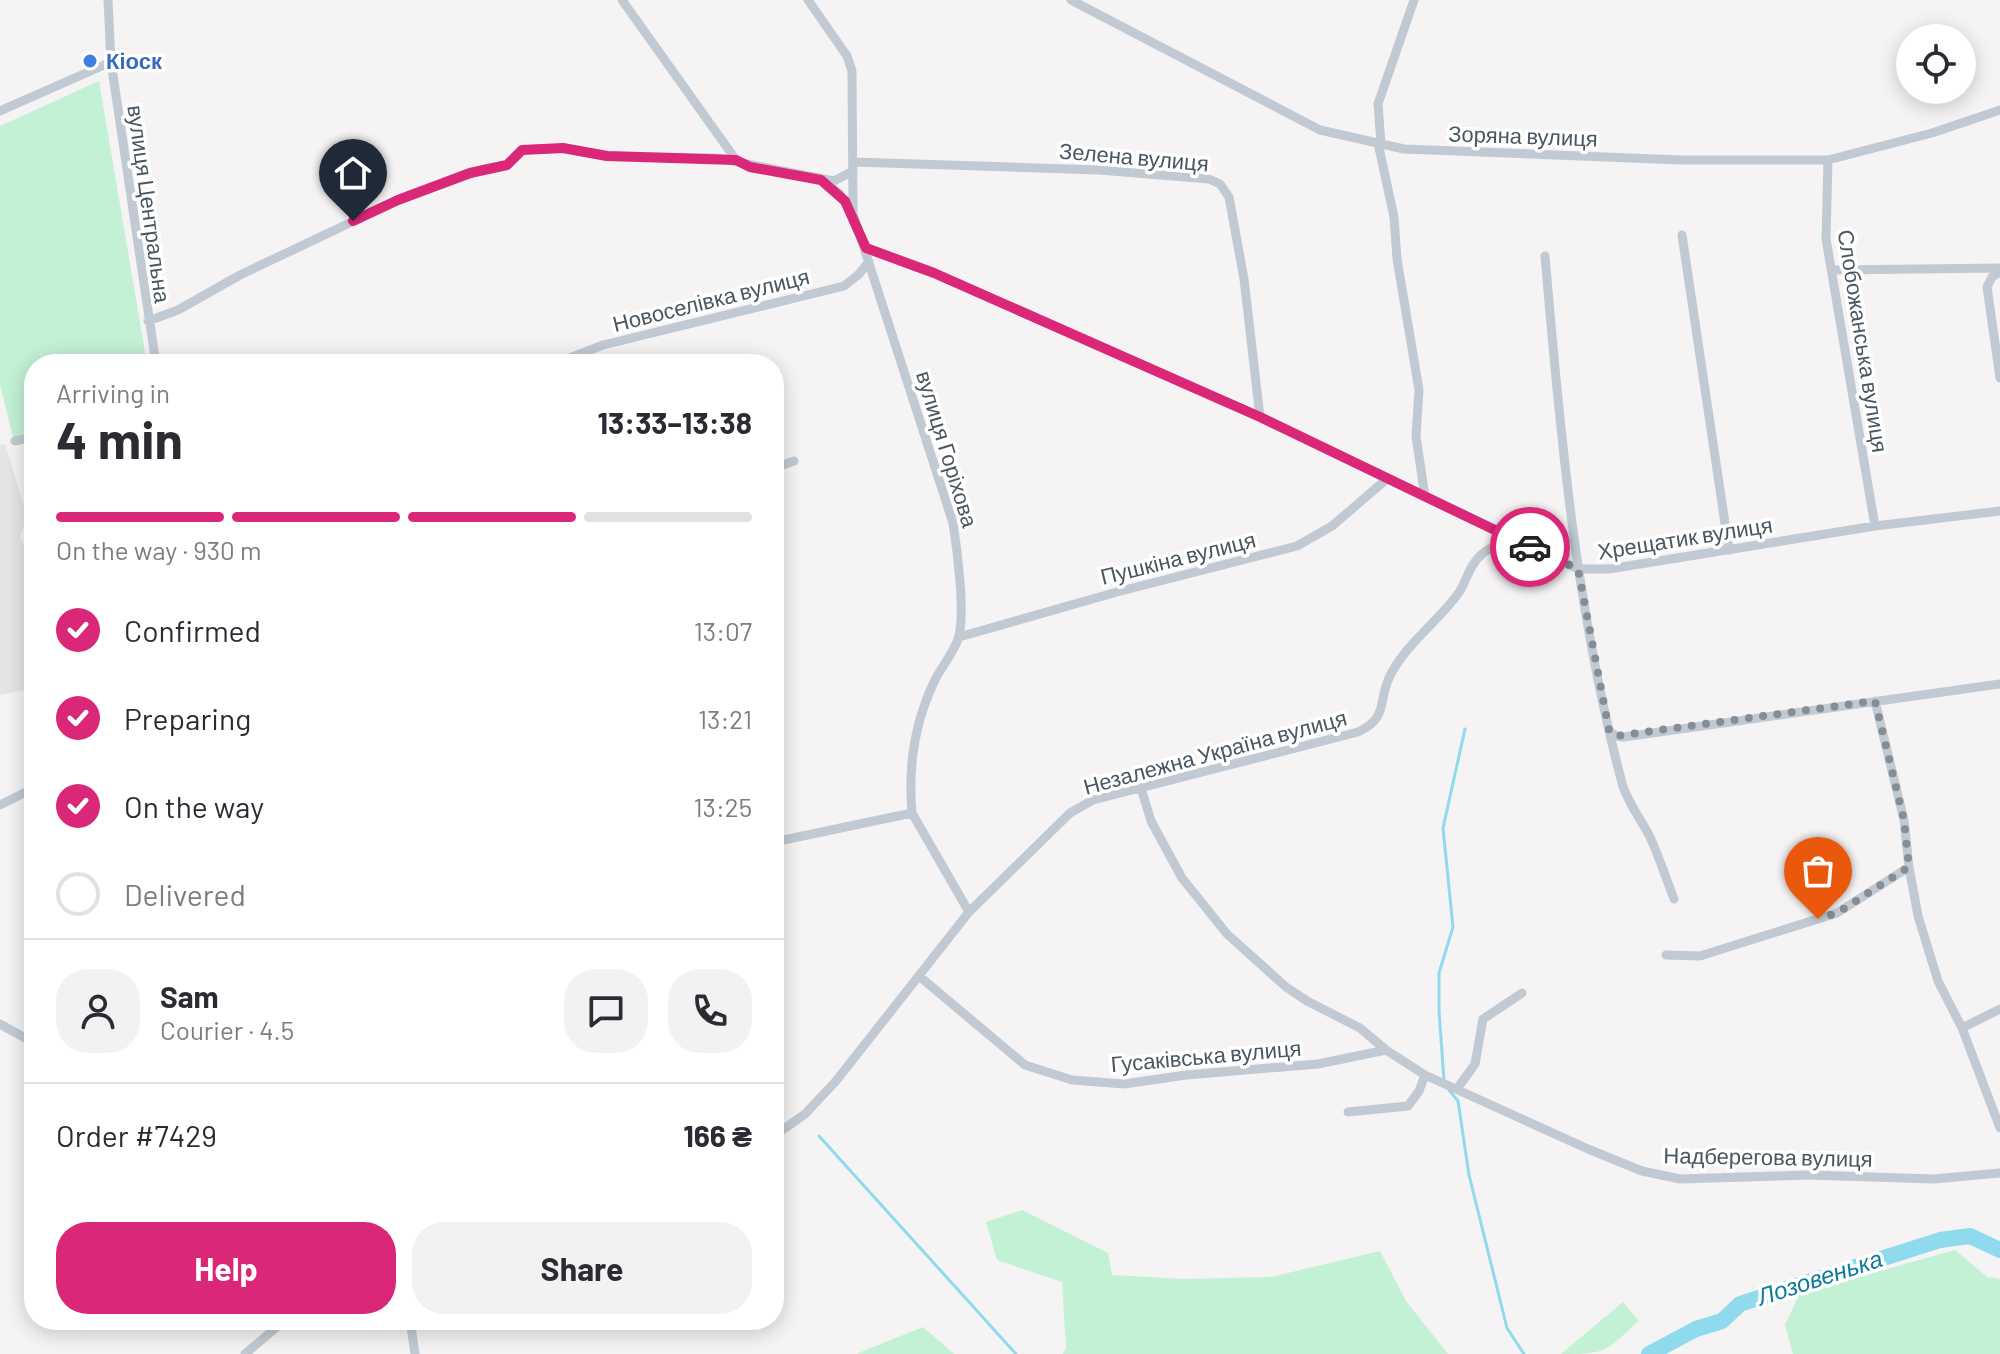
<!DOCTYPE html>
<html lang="en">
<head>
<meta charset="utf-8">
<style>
  body { margin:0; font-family:Barlow,sans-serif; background:#f2f2f3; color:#2b2b33; height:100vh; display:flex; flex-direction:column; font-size:30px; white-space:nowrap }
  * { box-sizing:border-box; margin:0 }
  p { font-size:26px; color:#7c7c81 }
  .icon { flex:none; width:44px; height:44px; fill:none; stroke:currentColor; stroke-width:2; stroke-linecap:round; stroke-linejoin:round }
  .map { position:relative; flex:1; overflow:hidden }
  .details { position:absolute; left:24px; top:354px; width:760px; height:976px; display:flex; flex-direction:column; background:#fff; border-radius:32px; box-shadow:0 4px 20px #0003 }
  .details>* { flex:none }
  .fabs { position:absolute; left:1896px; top:24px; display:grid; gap:16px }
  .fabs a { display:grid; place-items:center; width:80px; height:80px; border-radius:50%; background:#fff; box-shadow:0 4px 20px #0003; font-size:40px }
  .pin { position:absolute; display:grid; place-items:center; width:68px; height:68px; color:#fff; margin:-82px -34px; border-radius:50% 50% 50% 0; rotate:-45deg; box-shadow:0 0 8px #0007 }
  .pin .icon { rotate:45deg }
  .courier { position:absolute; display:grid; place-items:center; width:80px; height:80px; margin:-40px; border:6px solid #db2777; border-radius:50%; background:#fff; color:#222; box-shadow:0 2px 10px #0007 }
  .head em { font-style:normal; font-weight:700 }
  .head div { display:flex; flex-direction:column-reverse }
  .head { display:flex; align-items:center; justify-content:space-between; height:136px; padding:0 32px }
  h1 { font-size:52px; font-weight:700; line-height:60px }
  .bar { display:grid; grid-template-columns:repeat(4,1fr); gap:12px 8px; align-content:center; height:96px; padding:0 32px }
  .bar i { height:10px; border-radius:6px; background:#e1e1e2 }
  .bar .on { background:#db2777 }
  .bar p { grid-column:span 4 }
  .line { display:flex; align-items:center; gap:20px; padding:0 32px; border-top:2px solid #e1e1e2 }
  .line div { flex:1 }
  .round { display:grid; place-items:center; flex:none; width:84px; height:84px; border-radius:32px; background:#f2f2f3 }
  ol { padding:0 32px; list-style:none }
  li { display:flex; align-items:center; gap:24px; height:88px }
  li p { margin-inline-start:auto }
  li .icon { padding:8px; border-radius:50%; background:#db2777; color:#fff; stroke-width:4 }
  li:last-child { color:#7c7c81 }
  li i { width:44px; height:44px; border:4px solid #e1e1e2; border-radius:50% }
  .cta { display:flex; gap:16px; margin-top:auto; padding:16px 32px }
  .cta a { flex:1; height:92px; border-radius:32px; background:#db2777; color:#fff; font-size:32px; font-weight:700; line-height:92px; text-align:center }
  .cta a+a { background:#f2f2f3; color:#2b2b33 }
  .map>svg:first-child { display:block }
  .education { fill:#e6e4e5 }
  .green { fill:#c3f1d5 }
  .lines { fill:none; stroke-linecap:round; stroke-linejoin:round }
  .stream { stroke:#90daee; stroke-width:3 }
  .river { stroke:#90daee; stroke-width:16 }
  .minor { stroke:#c1cad2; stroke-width:9 }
  .done { stroke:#868d94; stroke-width:8; stroke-dasharray:0 14.4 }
  .route { stroke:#db2777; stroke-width:10 }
  .shop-dot { fill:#3f7fe0; stroke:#fff; stroke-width:3 }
  .labels { text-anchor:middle; stroke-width:7; stroke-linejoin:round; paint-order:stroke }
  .shop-label { font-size:22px; font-weight:bold; fill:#366cbe; stroke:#fff; text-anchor:start }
  .street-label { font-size:22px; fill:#4a5661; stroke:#fff }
  .water-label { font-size:24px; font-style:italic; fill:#0c7c9b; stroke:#fff }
</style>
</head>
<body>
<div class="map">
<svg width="2000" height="1354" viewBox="0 0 2000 1354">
  <rect width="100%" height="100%" fill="#f5f3f3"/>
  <!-- education -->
  <path class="education" d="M5,444L27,516L20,537L34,565V688L0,695V445Z"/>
  <!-- green -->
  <path class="green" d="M99,81L147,364H34V432L13,437L0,385V126Z
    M1022,1210L1108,1253L1112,1275L1183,1279L1271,1277L1380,1251L1406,1301L1448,1354H1063L1066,1348L1062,1282L997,1260L986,1222Z
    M1955,1250L1987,1277L2000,1279V1354H1793L1785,1325L1800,1293Z
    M1623,1302L1639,1321C1604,1352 1608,1354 1561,1354Z
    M923,1327L954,1354H856Z"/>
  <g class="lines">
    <!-- stream -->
    <path class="stream" d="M1444,1080L1439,1011V973L1453,927L1443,828L1465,729
      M1449,1090L1458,1101L1469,1175L1507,1328L1524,1354
      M819,1136L1016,1354"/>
    <!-- river -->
    <path class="river" d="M1649,1354L1696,1329L1722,1321L1740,1304L1940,1240L1970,1236L2000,1250"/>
    <!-- minor -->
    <path class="minor" d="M108,0L111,62L156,364
      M622,0L736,160
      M808,0L847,56L852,71L853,214L953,523C957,548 966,616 958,639C953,654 941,667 934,682C915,722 908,768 912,813L969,912
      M1071,0L1320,130L1404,149L1680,160H1828L1932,133L2000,110
      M0,111L111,62
      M1378,143L1394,217L1397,259L1419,390L1416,436L1425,497
      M1381,144L1378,104L1414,0
      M1828,160L1826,239L1875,526
      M854,162L1099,170L1209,179L1220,184L1229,197L1244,279L1260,417
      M824,181L840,194L851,212
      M1682,235L1729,550
      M866,248L934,273L1260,417L1578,569H1609L1875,526L2000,511
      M1545,256C1560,433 1576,611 1622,783C1627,802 1641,819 1650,837C1659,857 1666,878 1674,899
      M1834,270L2000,268
      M2000,272L1992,277L1987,287L2000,378
      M148,321L178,310L240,275L398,200L484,169L507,165L522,150L563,148L607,156L717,158L834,181L853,171
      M554,364L603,345L844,286L858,275L869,262
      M15,441L34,437
      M774,468L794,461
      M959,637L1117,592L1297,546L1332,526L1388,478
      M1875,701L1904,820L1909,867L1918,916L1938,981L1962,1028L2000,1128
      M1609,731L1616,736L1624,737L2000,684
      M1141,788L1151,821L1182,878L1227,934L1286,987L1307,1001L1360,1028L1386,1050L1425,1075L1588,1149L1642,1171L1680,1179L1808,1175L1934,1179L2000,1173
      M0,805L34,788
      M774,842L912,813
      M1666,955L1700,956L1837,913L1909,867
      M919,976L1025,1065L1072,1080L1124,1084L1186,1075L1318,1064L1386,1050
      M0,1024L34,1043
      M1962,1028L2000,1009
      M1457,1089L1475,1064L1483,1019L1522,993
      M1348,1112L1408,1106L1419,1091L1425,1075
      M774,1136L805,1114L836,1081L969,912L1070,813L1093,800L1358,732C1391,717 1376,699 1392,672C1409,641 1440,620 1460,591C1467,579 1470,564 1482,554C1491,546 1504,543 1516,540
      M410,1320L415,1354
      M245,1354L285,1320"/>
  </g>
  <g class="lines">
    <!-- done -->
    <path class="done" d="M1530,547L1578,569L1609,730L1616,736L1875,701L1904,820L1909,867L1837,913L1818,919"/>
    <!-- route -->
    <path class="route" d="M353,221L398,200L470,173L507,165L522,150L563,148L607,156L736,160L750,167L821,180L845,201L866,248L934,273L1260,417L1530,547"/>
  </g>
  <!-- markers -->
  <circle class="shop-dot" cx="90" cy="61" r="8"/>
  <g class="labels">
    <!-- shop labels -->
    <g class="shop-label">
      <text x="106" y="69">Кіоск</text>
    </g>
    <!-- street labels -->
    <g class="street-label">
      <text transform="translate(1523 136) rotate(2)" y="8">Зоряна вулиця</text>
      <text transform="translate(1134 157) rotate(5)" y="8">Зелена вулиця</text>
      <text transform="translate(149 204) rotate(82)" y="8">вулиця Центральна</text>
      <text transform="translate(711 300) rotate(-14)" y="8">Новоселівка вулиця</text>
      <text transform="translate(1863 341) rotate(81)" y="8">Слобожанська вулиця</text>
      <text transform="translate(947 449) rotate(73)" y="8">вулиця Горіхова</text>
      <text transform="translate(1685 538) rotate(-9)" y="8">Хрещатик вулиця</text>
      <text transform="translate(1178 558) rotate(-14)" y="8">Пушкіна вулиця</text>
      <text transform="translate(1215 752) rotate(-15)" y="8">Незалежна Україна вулиця</text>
      <text transform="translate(1206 1056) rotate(-5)" y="8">Гусаківська вулиця</text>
      <text transform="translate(1768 1157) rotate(1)" y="8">Надберегова вулиця</text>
    </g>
    <!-- water labels -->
    <g class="water-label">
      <text transform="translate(1820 1278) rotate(-18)" y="8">Лозовенька</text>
    </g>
  </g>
</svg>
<div class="fabs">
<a><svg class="icon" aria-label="locate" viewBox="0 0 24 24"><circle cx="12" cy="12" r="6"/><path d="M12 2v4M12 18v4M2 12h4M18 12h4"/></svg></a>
</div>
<div class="pin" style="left:1818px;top:919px;background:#ea580c"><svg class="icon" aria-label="bag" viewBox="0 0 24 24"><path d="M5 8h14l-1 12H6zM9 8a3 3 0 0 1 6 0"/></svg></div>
<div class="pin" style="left:353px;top:221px;background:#1f2937"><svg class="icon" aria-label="home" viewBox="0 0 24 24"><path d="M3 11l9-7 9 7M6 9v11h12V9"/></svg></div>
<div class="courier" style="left:1530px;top:547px"><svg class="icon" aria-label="car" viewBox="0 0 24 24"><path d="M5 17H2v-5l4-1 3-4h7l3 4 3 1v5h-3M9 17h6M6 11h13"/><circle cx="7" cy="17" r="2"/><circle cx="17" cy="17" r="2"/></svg></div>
<section class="details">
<div class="head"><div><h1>4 min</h1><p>Arriving in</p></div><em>13:33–13:38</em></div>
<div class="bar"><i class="on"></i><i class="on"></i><i class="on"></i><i></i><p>On the way · 930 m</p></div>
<ol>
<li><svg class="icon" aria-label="check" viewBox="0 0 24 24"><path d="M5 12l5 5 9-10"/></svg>Confirmed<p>13:07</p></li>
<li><svg class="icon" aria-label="check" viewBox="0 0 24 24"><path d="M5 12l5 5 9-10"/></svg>Preparing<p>13:21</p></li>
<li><svg class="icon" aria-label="check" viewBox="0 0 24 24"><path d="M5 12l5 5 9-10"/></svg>On the way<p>13:25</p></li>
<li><i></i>Delivered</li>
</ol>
<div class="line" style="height:144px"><a class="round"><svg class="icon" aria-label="person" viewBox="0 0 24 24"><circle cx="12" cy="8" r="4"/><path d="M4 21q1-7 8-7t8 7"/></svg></a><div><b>Sam</b><p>Courier · 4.5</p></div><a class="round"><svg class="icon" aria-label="chat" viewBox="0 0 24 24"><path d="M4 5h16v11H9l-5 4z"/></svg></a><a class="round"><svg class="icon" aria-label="phone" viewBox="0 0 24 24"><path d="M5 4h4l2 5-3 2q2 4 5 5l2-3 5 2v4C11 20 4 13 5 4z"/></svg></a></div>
<div class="line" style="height:104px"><div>Order #7429</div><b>166 ₴</b></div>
<div class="cta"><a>Help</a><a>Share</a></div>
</section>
</div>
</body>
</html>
